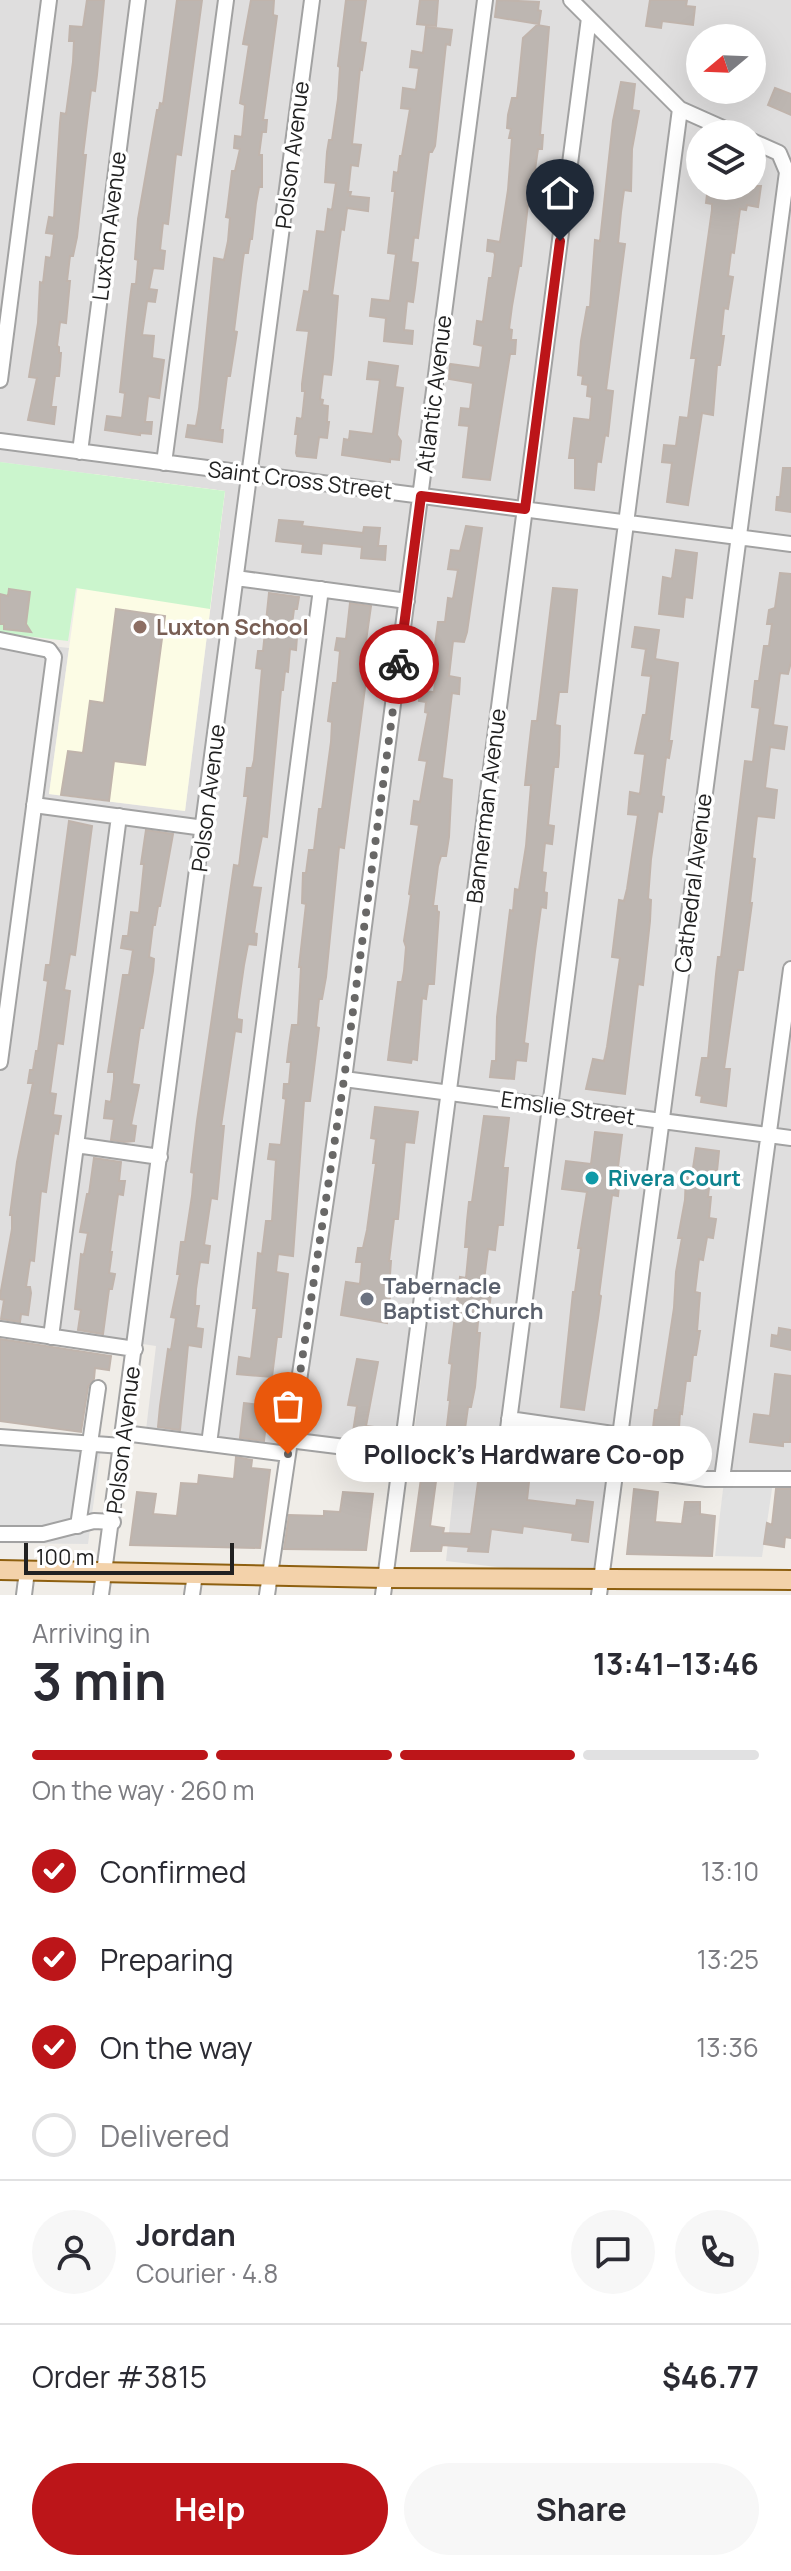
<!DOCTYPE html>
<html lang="en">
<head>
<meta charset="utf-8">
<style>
  body { margin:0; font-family:Manrope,sans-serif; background:#f7f7f7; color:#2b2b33; height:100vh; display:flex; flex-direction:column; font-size:30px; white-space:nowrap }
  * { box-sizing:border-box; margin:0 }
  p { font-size:26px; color:#7c7c81 }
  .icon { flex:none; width:44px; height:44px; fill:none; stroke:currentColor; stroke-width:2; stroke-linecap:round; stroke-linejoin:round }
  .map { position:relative; height:1595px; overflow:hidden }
  .details { display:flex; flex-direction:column; background:#fff; flex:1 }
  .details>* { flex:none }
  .needle { width:52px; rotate:251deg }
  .controls { position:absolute; left:686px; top:24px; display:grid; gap:16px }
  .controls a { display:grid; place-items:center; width:80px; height:80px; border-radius:50%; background:#fff; box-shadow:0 8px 32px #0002; font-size:40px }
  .scale { position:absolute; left:24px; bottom:20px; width:210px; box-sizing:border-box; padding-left:8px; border:4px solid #212121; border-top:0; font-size:22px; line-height:28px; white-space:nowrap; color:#212121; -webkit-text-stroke:6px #fff; paint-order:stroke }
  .pin { position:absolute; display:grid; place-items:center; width:68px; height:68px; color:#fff; margin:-82px -34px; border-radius:50% 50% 50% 0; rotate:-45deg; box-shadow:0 0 8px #0007 }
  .pin .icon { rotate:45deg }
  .courier { position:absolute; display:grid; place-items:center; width:80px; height:80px; margin:-40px; border:6px solid #bc1519; border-radius:50%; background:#fff; color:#222; box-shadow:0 2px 10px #0007 }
  .bubble { position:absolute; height:56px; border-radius:28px; background:#fff; box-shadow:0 8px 32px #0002; font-size:26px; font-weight:700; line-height:56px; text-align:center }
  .headline em { font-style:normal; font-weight:700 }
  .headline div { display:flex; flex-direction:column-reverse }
  .headline { display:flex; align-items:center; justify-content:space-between; height:136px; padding:0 32px }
  h1 { font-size:52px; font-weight:700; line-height:60px }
  .bar { display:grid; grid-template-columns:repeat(4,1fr); gap:12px 8px; align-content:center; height:96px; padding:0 32px }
  .bar i { height:10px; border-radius:6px; background:#e1e1e2 }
  .bar .on { background:#bc1519 }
  .bar p { grid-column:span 4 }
  .line { display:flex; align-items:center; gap:20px; padding:0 32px; border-top:2px solid #e1e1e2 }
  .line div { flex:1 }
  .round { display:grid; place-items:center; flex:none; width:84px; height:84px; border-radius:42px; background:#f7f7f7 }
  ol { padding:0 32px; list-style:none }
  li { display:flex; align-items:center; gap:24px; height:88px }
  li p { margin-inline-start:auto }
  li .icon { padding:8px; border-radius:50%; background:#bc1519; color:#fff; stroke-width:4 }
  li:last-child { color:#7c7c81 }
  li i { width:44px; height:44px; border:4px solid #e1e1e2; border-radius:50% }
  .cta { display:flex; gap:16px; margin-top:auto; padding:16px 32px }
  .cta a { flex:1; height:92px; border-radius:48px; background:#bc1519; color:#fff; font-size:32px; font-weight:700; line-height:92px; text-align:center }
  .cta a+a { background:#f7f7f7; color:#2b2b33 }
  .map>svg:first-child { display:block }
  .residential { fill:#dfdede; fill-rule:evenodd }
  .education { fill:#fcfce5 }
  .park { fill:#cbf5cd }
  .parking { fill:#e1e1e1 }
  .building { fill:#bdb6b1; stroke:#c0b4ac; stroke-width:2 }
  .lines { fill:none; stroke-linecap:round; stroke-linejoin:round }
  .minor-casing { stroke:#a2a2a2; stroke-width:18 }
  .major-casing { stroke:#8e6010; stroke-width:22 }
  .minor { stroke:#fff; stroke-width:14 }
  .major { stroke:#f3d2aa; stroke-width:18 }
  .done { stroke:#696867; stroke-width:8; stroke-dasharray:0 14.4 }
  .route { stroke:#bc1519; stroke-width:10 }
  .education-dot { fill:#8d6e63; stroke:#fff; stroke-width:3 }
  .culture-dot { fill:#0f9aa8; stroke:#fff; stroke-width:3 }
  .worship-dot { fill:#6b7280; stroke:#fff; stroke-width:3 }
  .labels { text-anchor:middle; stroke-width:7; stroke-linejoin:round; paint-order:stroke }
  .street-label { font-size:22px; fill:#212121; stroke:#fff }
  .education-label { font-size:22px; font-weight:bold; fill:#785e54; stroke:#fff; text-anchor:start }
  .culture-label { font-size:22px; font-weight:bold; fill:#0d838f; stroke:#fff; text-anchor:start }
  .worship-label { font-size:22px; font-weight:bold; fill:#5b616d; stroke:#fff; text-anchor:start }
</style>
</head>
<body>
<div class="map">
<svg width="791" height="1595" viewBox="0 0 791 1595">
  <rect width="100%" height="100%" fill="#f0ede8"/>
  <!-- residential -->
  <path class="residential" d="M0,0H791V1478L621,1468L600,1579L446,1561L457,1456L412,1451L450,1139L400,1452L229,1441L146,1430L156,1346L0,1323V640L69,648L49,794L185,811L225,491L0,462ZM700,38H752V90H700ZM700,134H752V186H700Z"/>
  <!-- education -->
  <path class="education" d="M93,474L225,491L185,811L49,794Z"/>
  <!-- park -->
  <path class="park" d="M0,462L225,491L210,609L76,588L68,641L0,633Z"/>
  <!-- parking -->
  <path class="parking" d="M0,1432L101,1448L88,1544L0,1543Z
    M724,1481L773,1482L762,1557L715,1556Z"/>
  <!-- building -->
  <path class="building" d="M87,0H104L97,75L95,91L91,90L83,155H86L77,237L73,256H70L67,281H70L66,323L60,322L57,346L59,347V353H61L60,366L59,376H55L51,407H56L54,424L28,420L37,378L29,377L38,323L40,282L43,283L46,257L51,258L54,234L46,233L49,217L54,218L60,123L61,113L66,114L73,62L74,41H69L70,26L83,27Z
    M177,0H202L181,155L176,154L168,224L163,223L160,250L165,251L163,269L153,268L149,289L157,290L155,302L147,301L142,335L154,336L152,358L164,360L159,398L148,396L145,422H152L151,434L140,433V435L105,430L107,416L122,418L125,393L120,392L130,299L132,284H136L138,260L135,259L138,219L157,110H159L160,103L163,104Z
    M251,0H274L273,15L277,16L263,120H267L266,132H262L259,155H262V187H259L256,203L252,239H250L248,253H244L243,259L234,331L237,332L230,376H227L220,430H223L222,442L186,437L188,425L196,426L199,409L214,258L224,260L228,241L230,218L226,217L227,212L232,171H235L240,149L234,148L235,136L242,137L245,105L240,103L249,45L243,44Z
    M346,0H366L360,42L366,43L362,70L360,69L352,144L361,145L358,166L351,165L348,192H351L350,196L369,198L368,211L347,208L344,230L341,229L332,295L338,296L333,358L331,375L323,374L320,399L323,400L322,405L328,406L327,422H329L327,438L319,437L316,458L297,456L296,453L298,434H295L297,418L302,419L305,391H302V384L309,331L297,330L304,291L309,292L317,231L325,232L328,209L332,210L336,183L325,182L327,152L329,140H332L338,99L340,67L338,66Z
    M420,0H438L436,26L417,24Z
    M497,0L539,2L538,10L541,11L539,24L495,17Z
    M650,0H687L686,6L695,7L693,25L662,21L661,28L646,26Z
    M537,25L549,27L540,135H543L542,149H538L533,183L539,184L536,205L528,204L521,266H519L512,306L509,329L512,330L511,340H516L515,354H510L490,480L463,477L469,426L459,425L461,408L470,409L473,383L449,379L450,364L480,368L483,346L474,344L477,321L483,322L489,278H492L495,255L494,252L487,251L488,240L500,242L508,190L512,138H509L511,129L507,128L508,115L512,98H517L523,38Z
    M426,27L452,30L450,45L446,44L435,146L432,152H429L418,238L414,237L411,262L418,263L415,288L413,302L407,301L404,330L413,331L412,344L384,341L386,318L370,316L372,299L390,301L396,254L388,253L395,191H392L394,172L398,173L400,156H402L410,109L401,108L403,88L416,90L419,68L410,67L412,51L423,53Z
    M621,82L635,84L632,110L639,111L632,149L631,191L624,190L621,212L618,243L625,244L606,390L613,391L608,436L605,435L601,462L597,461L594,490L575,488V458H569L574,418L590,420L592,397L587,396L588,385L582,384L583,376L578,375L581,341L587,307H590L595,240L600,241L613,121Z
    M775,88L791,94V115L768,105Z
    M708,186H761L758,207L747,205L746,210L740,209L734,253L731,252L728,276L733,277L728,309L724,308L721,336H724L720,365H717L713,415L702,413L688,505L667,502L672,463L662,462L664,445L676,446L680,417L688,418L696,358H691L712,210V204L706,203Z
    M369,362L398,366L395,387L403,388L397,435L401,441L399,460L390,459V462L342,455L344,439L349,440L350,431L373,434L380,380L367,379Z
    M783,468H791V512L776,510L777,497H780Z
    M279,520L303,522L302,526L363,533L364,527L380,528L378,546H386L385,560L361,558L362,547L322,543L321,554L302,552L303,544L276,541Z
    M466,526L482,528L467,632L464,642L453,641L449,676L460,678L459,694L452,693L442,778L452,780L449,837L446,856H441L438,866L433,906H437V911L439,912L434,984H428L426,999L422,998L417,1060L412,1059L411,1063L388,1060L398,982H402L404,971L406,947L404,941L411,895L409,894L419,825L411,824L414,801L420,802L427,761L419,760L428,713L425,712L426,702L419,701L420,691L434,692L436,671L427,670L430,645H435L438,622H445L448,598L453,599L458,570L448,569L451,550L460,551Z
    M676,550L697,553L692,598L685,597L683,617L659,614L663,577L672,579Z
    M780,573L791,574V662L788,674L780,673L773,725L787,727L784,749L770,747L765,788L777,790L774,818L757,816L752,858L755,859L750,903H752L746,947L743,970H738L724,1069H730L726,1106L701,1102L702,1096L696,1095L702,1058H708L716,974L718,957H721L745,761L753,762L760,708L752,707L755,681H759L764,646H769L772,624H767L769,610L775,608Z
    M553,588L577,590L567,692H559L555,725L560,726L559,755L558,767H554L548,825L554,826L552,844L545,843L542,872L546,873L544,892L547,893L546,908L541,907L535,951L524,1043L528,1044L526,1061L516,1060L514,1079L490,1077L492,1061H496L497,1017L510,910L513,911L515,889L519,890L526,846L531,785H525L528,756L532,721H537Z
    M9,589L30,592L26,624L31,632L4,629V624H0V594L8,596Z
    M269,593L299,597L297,609H294L291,632L292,636L297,637L296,650L290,649L288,672L285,671L283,690H281L267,837L262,836L252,887L261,888L254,933L257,934L256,945L248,944L244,965L237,1014V1019L242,1020L241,1032L235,1031L221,1126H224L217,1199L211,1198L204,1245L210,1246L208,1263L200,1262L196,1289L195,1306H199L196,1328L203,1329L201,1347L188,1345L180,1430L158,1427L160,1406L168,1349L171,1350L176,1318L171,1317L180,1274H177L181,1242H185L192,1196L194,1173L191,1172L197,1121L234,865L239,866L242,841L248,796H244L247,768H252L254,760L262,669L256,668L258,651H263Z
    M350,603L371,606L366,641L371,642L344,848L339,847L326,977L322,999H319L316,1027L319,1028L310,1101H304L293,1256L278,1254L276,1272L288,1274L281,1337H277L272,1377L237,1374L239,1357L251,1359L257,1308H253L258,1253L262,1254L266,1221H272L276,1160L268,1159L270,1144L281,1145L286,1099L283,1098L284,1084H289L291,1062H287L289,1045L292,1025H298L301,967H299L306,904L302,903L303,873H306L309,850H314L319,809H322L331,742L332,722L328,721L333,683H337L340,651L335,650L337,638L346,639Z
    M116,609L165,616L145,765L114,761L109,801L61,795L68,751L83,753L90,701L104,703Z
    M635,627L659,630L655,659L678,663L669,741H672L669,758L666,757L661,796L664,797L662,812L658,811L651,859L648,899L651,900L650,921L643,985L638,984L625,1094L586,1089L593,1059L604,1061L607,1047L620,958L612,957L619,900L624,901L627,889L638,815L628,814L630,792L640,794L645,754L635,753L643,715H646L651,676L642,675L646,649L632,647Z
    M69,821L92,826L75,955L70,954L64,990L70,991L63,1044L57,1043L50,1093L56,1094L53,1115L61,1116L58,1134L54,1133L46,1192L41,1191L34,1261L30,1260L26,1287H30L31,1293L28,1315L21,1314L20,1322L1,1319L4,1300L0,1299V1296L12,1229V1215H10L17,1162L33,1083H28L30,1070H33L36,1051H38L48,981L44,980L46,965H50Z
    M146,830L173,834L160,906H158L155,925H153L149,957L154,959L153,971L143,1028H140L132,1084L139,1085L131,1125L136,1126L134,1141L124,1142L111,1140L114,1119L104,1118L106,1101L111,1102L114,1079V1072H108L123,975H129L133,950L121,948L123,936H128L131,912L139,913L144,864H141Z
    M375,1107L418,1112L414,1143L405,1142L398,1219H394L389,1261H391L389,1288H391L387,1323L341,1315L346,1282L360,1284L362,1262H356L358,1248H363L367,1230L376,1163H373L376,1139L371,1138Z
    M484,1116L509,1118L503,1168H508L503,1225H498L495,1250L488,1249L484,1280L492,1283L489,1312L479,1311L477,1333H480L475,1387L471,1407H468L464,1436L446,1434L450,1400H448L452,1364L449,1363L460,1277L466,1278L469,1247H465L467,1221L469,1202H472Z
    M595,1132L622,1135L618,1167L621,1168L618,1196L612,1195L599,1295L601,1296L598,1318L584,1410L561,1407L573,1292H575L581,1248H578L587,1192L562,1189L566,1161L591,1164Z
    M696,1148L719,1151L717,1171L711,1170L708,1197H711L709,1218L716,1219L713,1238L707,1237L703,1260L699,1259L695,1292L700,1293L697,1331H700L696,1355H693L690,1381H686L682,1414L680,1413L677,1458L655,1455L657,1433V1428H653L655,1410H658L659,1406L674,1308L676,1272L682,1238H678L685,1200L686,1174L692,1175Z
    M94,1158L121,1162L119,1181H125L123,1195L118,1194L110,1252H112L109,1273L115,1274L112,1289H109L103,1334L78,1330L81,1310L75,1309L81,1254L84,1255L88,1233L80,1232L87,1194H89Z
    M779,1328L791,1330V1350L771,1346L772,1335L778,1336Z
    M0,1339L111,1356L109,1370L95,1368L94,1379L88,1387L81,1432L0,1421Z
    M357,1359L378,1362L366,1426L383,1428L381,1441L352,1438L357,1406L348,1405Z
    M775,1374L791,1376V1434L790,1442H783V1446L750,1442L754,1414L770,1416Z
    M244,1403L268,1406L264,1441L240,1438Z
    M519,1431L534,1433V1437L601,1442L597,1479L579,1477L580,1470L531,1464L527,1500L576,1506L577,1500L593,1502L588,1542L572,1540L573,1533L523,1526L522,1533L491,1529L488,1552L468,1551L469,1547L442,1545L441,1551H411L423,1464L438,1466L430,1526L444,1528L443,1533L471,1534L481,1460L515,1465Z
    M236,1457L252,1460L251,1468L270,1470L260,1548L130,1545L137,1492L156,1494L153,1514L177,1516L181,1483L198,1484L199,1475L234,1479Z
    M634,1489L658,1492L655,1522L682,1524L685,1502H700V1514L715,1516L712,1556L627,1554Z
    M776,1489H791V1538L785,1537L784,1547L764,1544L767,1523L772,1525Z
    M343,1492L373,1494L366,1550L284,1549L289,1515L324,1516V1511L340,1512Z"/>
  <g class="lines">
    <defs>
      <path id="minor" d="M571,0L680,109L736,134
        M0,380L49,0
        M0,441L791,544
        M80,452L138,0
        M164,463L226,0
        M236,578L407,601
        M0,640L49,650L54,657L0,1062
        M34,805L204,828
        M344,1079L791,1138
        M76,1145L160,1157
        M0,1329L135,1349
        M51,1337L119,816
        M509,1419L620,1435
        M124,1433L288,1454
        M0,1437L122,1446
        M403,1439L505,1452L680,109
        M289,1440L401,1454
        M209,1444L321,589
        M615,1467L706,1479H791
        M722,1479L791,969
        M78,1526L98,1388
        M0,1534H43L94,1521L113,1522
        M24,1595L27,1571
        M101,1595L312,0
        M192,1595L195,1574
        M267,1595L344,1079L485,0
        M383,1595L589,18
        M599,1595L787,172L779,153L752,141"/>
      <path id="major" d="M0,1570L385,1578L791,1580"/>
    </defs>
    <!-- minor casing -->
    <use href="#minor" class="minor-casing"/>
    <!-- major casing -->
    <use href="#major" class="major-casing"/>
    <!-- minor -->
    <use href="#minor" class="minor"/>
    <!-- major -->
    <use href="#major" class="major"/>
  </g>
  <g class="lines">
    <!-- done -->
    <path class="done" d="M288,1454L344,1079L399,664"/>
    <!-- route -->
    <path class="route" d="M399,664L421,496L525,509L560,241"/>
  </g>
  <!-- markers -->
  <circle class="education-dot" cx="140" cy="627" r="8"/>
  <circle class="culture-dot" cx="592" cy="1178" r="8"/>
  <circle class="worship-dot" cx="367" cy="1299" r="8"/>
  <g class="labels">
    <!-- street labels -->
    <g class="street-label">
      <text transform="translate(292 155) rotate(-83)" y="8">Polson Avenue</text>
      <text transform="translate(109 226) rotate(-83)" y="8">Luxton Avenue</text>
      <text transform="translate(434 394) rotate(-83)" y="8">Atlantic Avenue</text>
      <text transform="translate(300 480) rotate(7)" y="8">Saint Cross Street</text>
      <text transform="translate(208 798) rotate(-83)" y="8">Polson Avenue</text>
      <text transform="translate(486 806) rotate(-83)" y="8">Bannerman Avenue</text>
      <text transform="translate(693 883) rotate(-83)" y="8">Cathedral Avenue</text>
      <text transform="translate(568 1108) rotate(8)" y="8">Emslie Street</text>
      <text transform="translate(123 1440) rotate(-83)" y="8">Polson Avenue</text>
    </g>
    <!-- education labels -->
    <g class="education-label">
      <text x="156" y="635">Luxton School</text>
    </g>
    <!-- culture labels -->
    <g class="culture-label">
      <text x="608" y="1186">Rivera Court</text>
    </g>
    <!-- worship labels -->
    <g class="worship-label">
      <text x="383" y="1294">Tabernacle<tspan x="383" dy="25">Baptist Church</tspan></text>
    </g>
  </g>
</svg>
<div class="controls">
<a><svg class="needle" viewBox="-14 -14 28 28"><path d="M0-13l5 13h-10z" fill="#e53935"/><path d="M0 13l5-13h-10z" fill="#7c7c81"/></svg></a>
<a><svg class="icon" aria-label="layers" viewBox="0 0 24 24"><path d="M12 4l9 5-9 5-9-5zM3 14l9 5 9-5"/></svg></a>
</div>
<div class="scale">100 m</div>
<div class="pin" style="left:288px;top:1454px;background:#ea580c"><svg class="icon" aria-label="bag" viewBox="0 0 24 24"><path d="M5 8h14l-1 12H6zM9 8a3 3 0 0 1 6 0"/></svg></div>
<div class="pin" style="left:560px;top:241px;background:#1f2937"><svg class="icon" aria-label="home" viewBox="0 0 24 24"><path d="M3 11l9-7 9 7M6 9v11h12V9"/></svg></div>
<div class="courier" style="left:399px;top:664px"><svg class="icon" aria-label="bike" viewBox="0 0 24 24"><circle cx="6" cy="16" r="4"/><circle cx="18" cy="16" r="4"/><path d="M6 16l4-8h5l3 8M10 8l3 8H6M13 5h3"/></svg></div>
<div class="bubble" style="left:336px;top:1426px;width:376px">Pollock's Hardware Co-op</div>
</div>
<section class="details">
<div class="headline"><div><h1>3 min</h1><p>Arriving in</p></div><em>13:41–13:46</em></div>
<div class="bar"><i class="on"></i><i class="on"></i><i class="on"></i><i></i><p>On the way · 260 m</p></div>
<ol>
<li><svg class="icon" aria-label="check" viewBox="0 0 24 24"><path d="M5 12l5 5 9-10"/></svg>Confirmed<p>13:10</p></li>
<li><svg class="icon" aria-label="check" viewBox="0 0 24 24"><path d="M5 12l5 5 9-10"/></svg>Preparing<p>13:25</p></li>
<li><svg class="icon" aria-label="check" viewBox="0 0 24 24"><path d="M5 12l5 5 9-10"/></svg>On the way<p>13:36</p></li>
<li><i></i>Delivered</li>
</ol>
<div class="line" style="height:144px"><a class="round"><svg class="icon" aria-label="person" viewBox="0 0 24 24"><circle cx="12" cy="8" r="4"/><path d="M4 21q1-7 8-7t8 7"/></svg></a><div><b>Jordan</b><p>Courier · 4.8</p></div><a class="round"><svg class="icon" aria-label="chat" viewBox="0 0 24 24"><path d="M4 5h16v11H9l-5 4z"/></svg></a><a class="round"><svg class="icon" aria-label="phone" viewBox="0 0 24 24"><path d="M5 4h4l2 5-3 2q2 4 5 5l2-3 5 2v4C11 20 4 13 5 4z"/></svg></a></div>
<div class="line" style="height:104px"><div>Order #3815</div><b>$46.77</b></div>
<div class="cta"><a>Help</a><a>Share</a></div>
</section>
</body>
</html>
